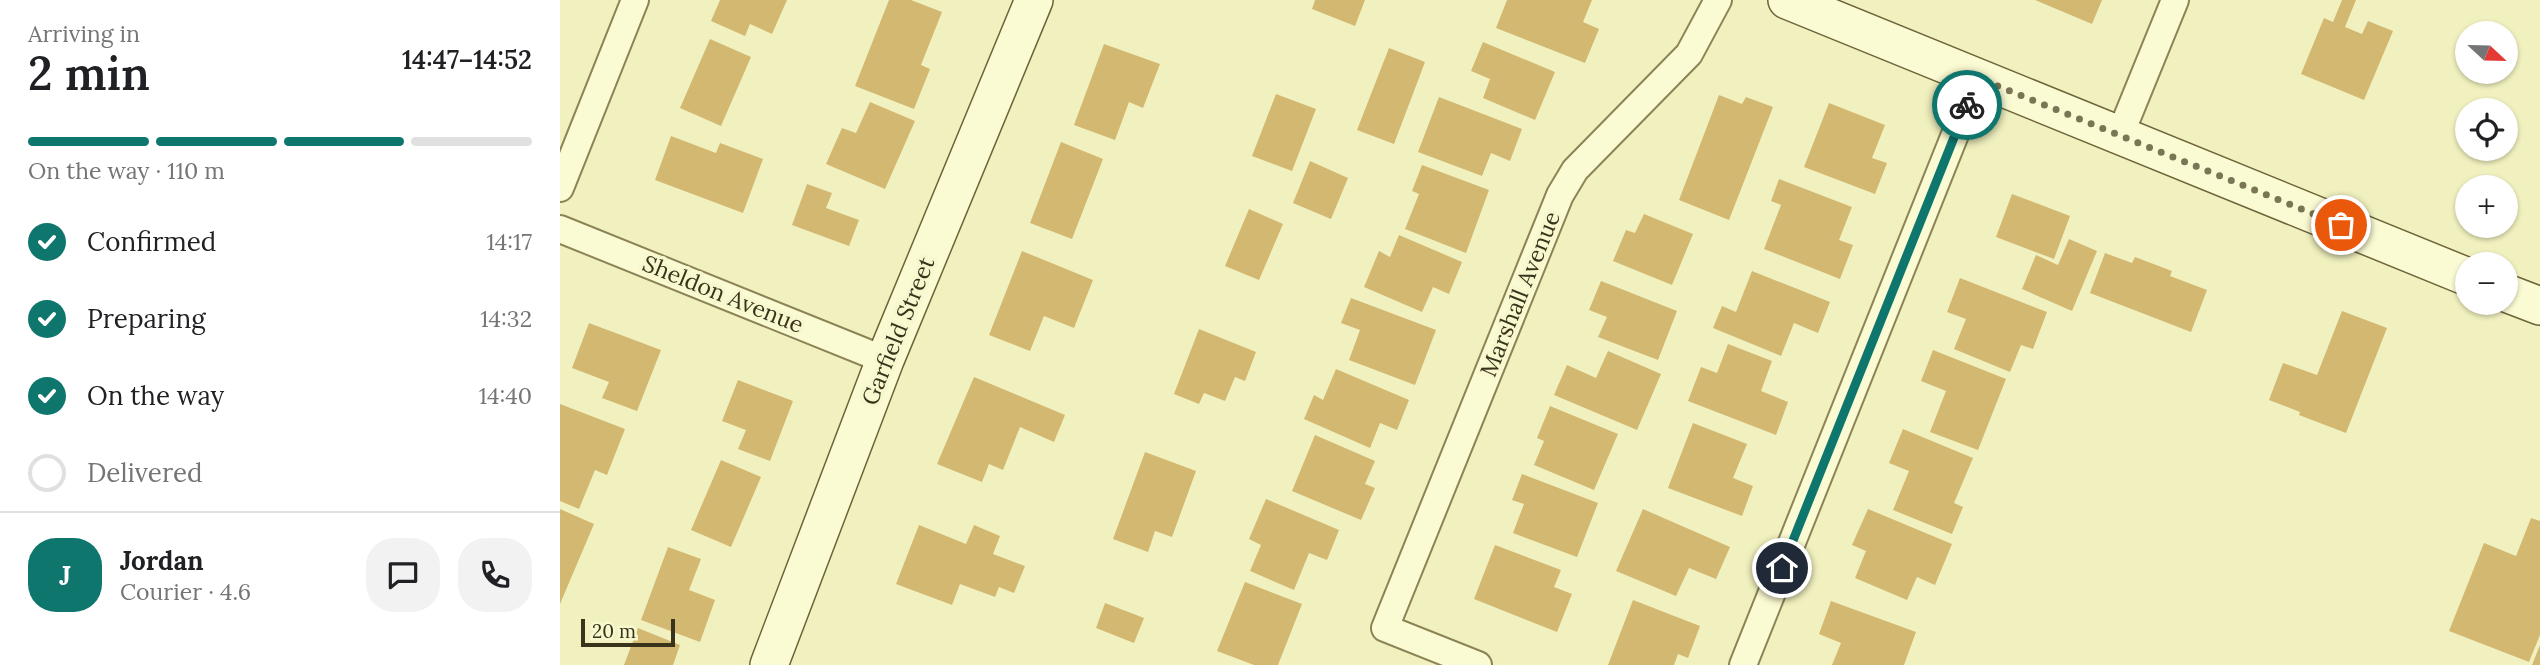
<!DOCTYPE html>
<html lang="en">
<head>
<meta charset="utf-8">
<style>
  body { margin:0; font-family:Lora,serif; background:#f2f2f2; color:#202124; height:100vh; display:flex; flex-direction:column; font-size:26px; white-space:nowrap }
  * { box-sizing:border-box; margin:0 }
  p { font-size:23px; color:#757577 }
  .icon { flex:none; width:38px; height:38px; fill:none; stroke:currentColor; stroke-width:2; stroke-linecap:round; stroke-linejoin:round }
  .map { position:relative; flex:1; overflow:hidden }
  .drawer { display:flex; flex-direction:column; background:#fff; width:560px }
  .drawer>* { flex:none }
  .needle { width:46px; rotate:112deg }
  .controls { position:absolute; left:1895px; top:21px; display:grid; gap:14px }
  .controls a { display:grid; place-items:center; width:63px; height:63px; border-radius:50%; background:#fff; box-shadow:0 2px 5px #0004; font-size:35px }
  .scale { position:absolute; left:21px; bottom:18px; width:94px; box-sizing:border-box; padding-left:7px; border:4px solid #3a331c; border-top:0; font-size:19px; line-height:24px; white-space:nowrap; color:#3a331c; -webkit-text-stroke:5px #f8f8cf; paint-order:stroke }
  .pin { position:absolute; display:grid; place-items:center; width:60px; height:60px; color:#fff; margin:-30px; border:4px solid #fff; border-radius:50%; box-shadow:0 2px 7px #0007 }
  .courier { position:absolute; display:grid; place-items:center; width:70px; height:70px; margin:-35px; border:5px solid #0f766e; border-radius:50%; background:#fff; color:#222; box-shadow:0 2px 9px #0007 }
  .head em { font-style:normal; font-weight:600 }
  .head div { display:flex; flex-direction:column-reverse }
  .head { display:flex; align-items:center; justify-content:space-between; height:119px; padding:0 28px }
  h1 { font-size:46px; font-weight:600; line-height:52px }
  .bar { display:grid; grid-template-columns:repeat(4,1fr); gap:10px 7px; align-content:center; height:84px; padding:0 28px }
  .bar i { height:9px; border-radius:5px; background:#e0e0e0 }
  .bar .on { background:#0f766e }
  .bar p { grid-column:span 4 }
  .line { display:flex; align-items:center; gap:18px; padding:0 28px; border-top:2px solid #e0e0e0 }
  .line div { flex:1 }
  .round { display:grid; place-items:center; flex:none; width:74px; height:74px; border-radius:28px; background:#f2f2f2 }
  ol { padding:0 28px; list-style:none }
  li { display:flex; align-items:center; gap:21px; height:77px }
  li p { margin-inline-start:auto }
  li .icon { padding:7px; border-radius:50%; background:#0f766e; color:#fff; stroke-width:4 }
  li:last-child { color:#757577 }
  li i { width:38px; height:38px; border:4px solid #e0e0e0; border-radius:50% }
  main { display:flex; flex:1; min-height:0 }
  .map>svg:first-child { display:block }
  .building { fill:#d3b872 }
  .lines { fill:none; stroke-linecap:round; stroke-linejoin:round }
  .street-casing { stroke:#8c8356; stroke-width:30 }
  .secondary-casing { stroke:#6d6339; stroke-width:40 }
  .street { stroke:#fbfbd3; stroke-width:26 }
  .secondary { stroke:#fbfbd3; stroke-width:37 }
  .done { stroke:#7a7655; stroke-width:7; stroke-dasharray:0 12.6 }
  .route { stroke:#0f766e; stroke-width:9 }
  .labels { text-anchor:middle; stroke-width:7; stroke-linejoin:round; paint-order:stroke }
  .street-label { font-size:23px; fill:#3a331c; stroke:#f8f8cf }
</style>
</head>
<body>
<main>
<section class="drawer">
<div class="head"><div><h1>2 min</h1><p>Arriving in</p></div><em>14:47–14:52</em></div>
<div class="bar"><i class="on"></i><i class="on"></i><i class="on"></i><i></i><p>On the way · 110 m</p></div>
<ol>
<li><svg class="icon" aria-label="check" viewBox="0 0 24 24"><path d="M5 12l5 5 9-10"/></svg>Confirmed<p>14:17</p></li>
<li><svg class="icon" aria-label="check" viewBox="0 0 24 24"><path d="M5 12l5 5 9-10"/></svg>Preparing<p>14:32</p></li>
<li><svg class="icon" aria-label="check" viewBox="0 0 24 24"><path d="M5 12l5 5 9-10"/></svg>On the way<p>14:40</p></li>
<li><i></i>Delivered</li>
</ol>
<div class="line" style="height:126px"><b class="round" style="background:#0f766e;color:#fff">J</b><div><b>Jordan</b><p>Courier · 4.6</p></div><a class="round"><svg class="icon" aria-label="chat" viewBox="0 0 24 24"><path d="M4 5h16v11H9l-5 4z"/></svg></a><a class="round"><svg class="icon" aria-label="phone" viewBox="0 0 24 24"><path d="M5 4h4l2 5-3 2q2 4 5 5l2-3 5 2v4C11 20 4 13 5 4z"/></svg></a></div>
</section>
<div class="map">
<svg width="1980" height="665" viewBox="0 0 1980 665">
  <rect width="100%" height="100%" fill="#f1f1bf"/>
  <!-- building -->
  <path class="building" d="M160,0H227L212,34L190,24L185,36L151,21Z
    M329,0H351L382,12L361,65L370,69L354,109L295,86Z
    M755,0H805L795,26L752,9Z
    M947,0H1032L1023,22L1039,29L1025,63L936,28Z
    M1475,0H1542L1532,24Z
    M1782,0H1796L1785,27L1802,34L1808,21L1833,31L1804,100L1741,74L1764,18L1773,22Z
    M150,39L191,57L161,126L120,108Z
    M923,42L995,72L975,120L923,98L930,79L911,71Z
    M544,44L600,64L583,108L569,102L555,140L514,125Z
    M829,48L865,62L834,144L797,130Z
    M716,94L756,109L732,171L692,156Z
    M1159,95L1182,104L1186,97L1213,107L1169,220L1119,200Z
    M879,97L962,129L950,161L931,153L922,176L858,152Z
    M310,102L355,121L325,189L266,164L282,128L296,133Z
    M1269,103L1325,125L1312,158L1327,163L1315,194L1244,167Z
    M111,136L156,153L160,143L203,159L183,213L95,180Z
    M501,142L543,159L512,239L470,223Z
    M750,161L788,178L771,219L733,203Z
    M862,165L929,190L906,253L845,229L859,194L852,191Z
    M1219,179L1292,207L1279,240L1293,245L1280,279L1204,249L1221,205L1211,201Z
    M247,184L272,193L266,208L299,220L289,246L232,225Z
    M1452,194L1510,216L1494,259L1436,237Z
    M689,209L723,224L699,280L665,266Z
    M1084,214L1133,234L1112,285L1053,261L1066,230L1075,233Z
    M839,235L902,262L889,294L873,287L862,312L804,287L819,251L830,257Z
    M1509,239L1537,251L1512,311L1462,289L1476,255L1498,265Z
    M462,251L533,280L514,328L484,316L470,351L429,335Z
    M1545,253L1572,263L1575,257L1612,271L1610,276L1647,290L1631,332L1530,293Z
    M1192,271L1270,302L1258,333L1234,323L1221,356L1153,328L1162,306L1176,312Z
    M1400,278L1487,312L1473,349L1461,345L1450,372L1394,349L1406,319L1387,312Z
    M1041,281L1117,311L1098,360L1038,337L1047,317L1029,310Z
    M791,298L876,330L855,385L789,360L800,330L781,323Z
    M1782,311L1827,328L1786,433L1739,415L1740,412L1709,400L1723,363L1757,375Z
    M29,323L101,350L77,411L42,398L49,382L12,368Z
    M639,329L696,352L685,381L675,377L665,401L644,393L639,404L614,394Z
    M1168,344L1212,361L1201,391L1228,402L1216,435L1128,401L1141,367L1157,373Z
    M1373,350L1446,379L1418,450L1370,432L1386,391L1361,381Z
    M1048,351L1101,374L1077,430L994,395L1007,365L1036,378Z
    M776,369L849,400L837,430L820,423L810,448L744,419L754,395L763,400Z
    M414,377L505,415L494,442L460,427L443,470L429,464L422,482L377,464Z
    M178,380L233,401L210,461L178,449L186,430L162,421Z
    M0,404L65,429L47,475L35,470L19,509L0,501Z
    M990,406L1058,434L1034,490L974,465L984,441L977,438Z
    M1133,423L1187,444L1173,478L1193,486L1182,516L1108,488Z
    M1343,429L1413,458L1394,503L1403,507L1392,534L1333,510L1349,471L1329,463Z
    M755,435L815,461L805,484L815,488L801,520L732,491Z
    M585,452L636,471L612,537L595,531L588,552L553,539Z
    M161,460L201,477L171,547L131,530Z
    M962,474L1038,503L1017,557L953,533L964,504L952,500Z
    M706,499L779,530L767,560L749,553L734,590L690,571L701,545L689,539Z
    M0,509L34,524L0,604Z
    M1083,509L1170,547L1156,579L1129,568L1116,596L1056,571Z
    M1308,509L1392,544L1375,585L1357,577L1347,600L1295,578L1306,551L1292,545Z
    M1971,518L1980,521V635L1969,662L1889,631L1924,543L1956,556Z
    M359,525L406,544L414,525L440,536L433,554L465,566L454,593L439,587L435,597L400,584L392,605L336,584Z
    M935,545L1001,570L994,587L1012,594L997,632L914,599Z
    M108,547L141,559L129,590L155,600L140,642L81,620Z
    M685,582L742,604L718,665H694L657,651Z
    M1073,600L1140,626L1128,658L1118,654L1114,665H1048Z
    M1271,601L1356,632L1344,665H1272L1281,643L1259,634Z
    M545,603L584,618L574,643L536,628Z
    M78,628L120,645L113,665H64Z
    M1980,645V665H1972Z"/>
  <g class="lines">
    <defs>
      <path id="street" d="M1560,135L1615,0
        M0,188L75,0
        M0,229L325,360
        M918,665L825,628L1000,195L1015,170L1129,54L1158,0
        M1183,665L1418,77"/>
      <path id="secondary" d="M1227,0L1908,277
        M1946,293L1980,306
        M209,665L325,360L474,0"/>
    </defs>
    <!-- street casing -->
    <use href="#street" class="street-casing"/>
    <!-- secondary casing -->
    <use href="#secondary" class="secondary-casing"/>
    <!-- street -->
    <use href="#street" class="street"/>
    <!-- secondary -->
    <use href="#secondary" class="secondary"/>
  </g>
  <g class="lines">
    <!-- done -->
    <path class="done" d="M1407,105L1418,78L1781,225"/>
    <!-- route -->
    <path class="route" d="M1222,568L1407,105"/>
  </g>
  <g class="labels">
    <!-- street labels -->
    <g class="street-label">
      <text transform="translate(163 294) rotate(22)" y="8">Sheldon Avenue</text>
      <text transform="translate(960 294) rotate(-68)" y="8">Marshall Avenue</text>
      <text transform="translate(338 331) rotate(-68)" y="8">Garfield Street</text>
    </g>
  </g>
</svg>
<div class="controls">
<a><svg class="needle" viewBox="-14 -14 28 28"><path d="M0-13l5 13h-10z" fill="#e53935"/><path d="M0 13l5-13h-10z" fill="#757577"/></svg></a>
<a><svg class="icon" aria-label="locate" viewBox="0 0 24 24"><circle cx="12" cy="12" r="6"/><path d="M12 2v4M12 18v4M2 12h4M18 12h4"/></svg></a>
<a>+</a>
<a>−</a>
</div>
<div class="scale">20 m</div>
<div class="pin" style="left:1781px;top:225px;background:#ea580c"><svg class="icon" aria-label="bag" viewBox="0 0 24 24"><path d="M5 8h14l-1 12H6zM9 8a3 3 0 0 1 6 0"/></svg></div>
<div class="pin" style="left:1222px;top:568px;background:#1f2937"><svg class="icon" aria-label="home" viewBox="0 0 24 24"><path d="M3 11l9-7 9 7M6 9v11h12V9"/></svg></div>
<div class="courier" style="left:1407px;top:105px"><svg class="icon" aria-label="bike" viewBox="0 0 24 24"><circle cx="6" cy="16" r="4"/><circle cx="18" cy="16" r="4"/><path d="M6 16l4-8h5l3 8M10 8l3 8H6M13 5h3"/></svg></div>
</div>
</main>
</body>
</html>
